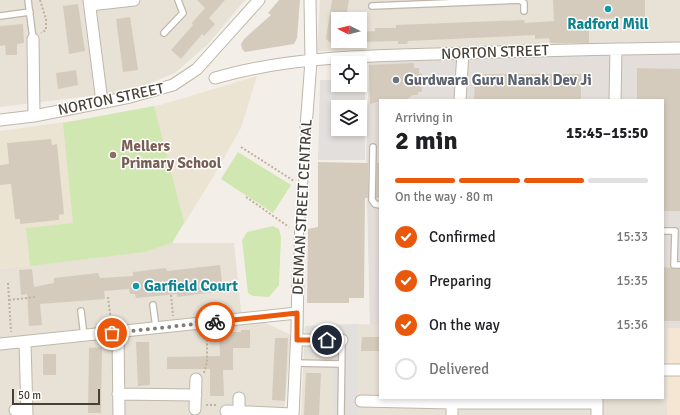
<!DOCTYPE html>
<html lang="en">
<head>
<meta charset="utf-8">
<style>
  body { margin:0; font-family:Signika,sans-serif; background:#f6f6f6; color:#202124; height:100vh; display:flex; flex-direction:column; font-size:15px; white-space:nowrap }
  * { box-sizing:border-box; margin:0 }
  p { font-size:13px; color:#757577 }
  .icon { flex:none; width:22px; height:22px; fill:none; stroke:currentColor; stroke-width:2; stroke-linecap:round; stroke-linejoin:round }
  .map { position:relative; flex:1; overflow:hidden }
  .drawer { position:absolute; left:379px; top:99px; width:285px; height:300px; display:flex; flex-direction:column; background:#fff; border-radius:0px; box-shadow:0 2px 6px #0003 }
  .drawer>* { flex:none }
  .needle { width:26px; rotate:276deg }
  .buttons { position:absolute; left:331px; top:12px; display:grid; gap:8px }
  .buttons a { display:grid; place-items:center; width:36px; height:36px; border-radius:0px; background:#fff; box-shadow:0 2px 6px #0003; font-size:20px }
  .scale { position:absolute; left:12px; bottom:10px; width:88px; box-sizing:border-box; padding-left:4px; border:2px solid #474036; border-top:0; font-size:11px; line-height:14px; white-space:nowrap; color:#474036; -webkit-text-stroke:3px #fff; paint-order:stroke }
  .pin { position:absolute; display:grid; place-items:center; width:34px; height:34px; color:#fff; margin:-17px; border:2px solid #fff; border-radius:50%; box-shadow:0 1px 4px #0007 }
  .courier { position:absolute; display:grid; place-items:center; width:40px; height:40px; margin:-20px; border:3px solid #ea580c; border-radius:50%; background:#fff; color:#222; box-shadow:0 1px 5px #0007 }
  .overview em { font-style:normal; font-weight:700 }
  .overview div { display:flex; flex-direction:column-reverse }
  .overview { display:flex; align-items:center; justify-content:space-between; height:68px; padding:0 16px }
  h1 { font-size:26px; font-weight:700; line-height:30px }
  .bar { display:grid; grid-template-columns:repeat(4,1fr); gap:6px 4px; align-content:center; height:48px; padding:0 16px }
  .bar i { height:5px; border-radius:3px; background:#e0e0e0 }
  .bar .selected { background:#ea580c }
  .bar p { grid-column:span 4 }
  ol { padding:0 16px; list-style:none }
  li { display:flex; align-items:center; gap:12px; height:44px }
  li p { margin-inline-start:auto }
  li .icon { padding:4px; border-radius:50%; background:#ea580c; color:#fff; stroke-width:4 }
  li:last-child { color:#757577 }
  li i { width:22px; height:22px; border:2px solid #e0e0e0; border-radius:50% }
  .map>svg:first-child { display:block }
  .residential { fill:#e7e1d6; fill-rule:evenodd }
  .commercial { fill:#f5e5d3 }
  .industrial { fill:#e3ded9 }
  .education { fill:#ece4d2 }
  .green { fill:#d1e7b1 }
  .parking { fill:#e2dfdc; fill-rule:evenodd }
  .building { fill:#d5cbbd }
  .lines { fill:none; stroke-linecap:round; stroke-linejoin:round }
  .service-casing { stroke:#bfb7aa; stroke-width:8 }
  .pedestrian-casing { stroke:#bfb7aa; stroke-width:10 }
  .minor-casing { stroke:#bfb7aa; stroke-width:13 }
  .path { stroke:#c0b29c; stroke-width:2; stroke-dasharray:2 2; stroke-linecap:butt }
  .service { stroke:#fff; stroke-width:5.5 }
  .pedestrian { stroke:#fff; stroke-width:8 }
  .minor { stroke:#fff; stroke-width:11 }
  .done { stroke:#837d74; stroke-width:4; stroke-dasharray:0 7.2 }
  .route { stroke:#ea580c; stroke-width:5 }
  .culture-dot { fill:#0f9aa8; stroke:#fff; stroke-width:1.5 }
  .worship-dot { fill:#6b7280; stroke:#fff; stroke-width:1.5 }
  .education-dot { fill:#8d6e63; stroke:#fff; stroke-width:1.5 }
  .labels { text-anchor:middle; stroke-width:3; stroke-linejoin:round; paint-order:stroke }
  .culture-label { font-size:15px; font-weight:bold; fill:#0d838f; stroke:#fff }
  .street-label { font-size:15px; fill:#474036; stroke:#fff }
  .worship-label { font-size:15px; font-weight:bold; fill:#5b616d; stroke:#fff; text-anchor:start }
  .education-label { font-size:15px; font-weight:bold; fill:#785e54; stroke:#fff; text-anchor:start }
</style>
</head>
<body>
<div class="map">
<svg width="680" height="415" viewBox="0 0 680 415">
  <rect width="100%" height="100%" fill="#f3efe8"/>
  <!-- residential -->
  <path class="residential" d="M0,0H245L208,44L175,73L148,84L114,93L0,107Z
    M320,0H680V46L548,51H317ZM338,19H360V41H338Z
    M172,243H234L241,311L291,335L284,415H0V269L145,252Z
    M358,324L380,325V398H663V328H668L667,415H301L305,326Z"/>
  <!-- commercial -->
  <path class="commercial" d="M668,328H680V415H667Z"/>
  <!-- industrial -->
  <path class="industrial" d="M680,52V328H663V100H380V325H370L366,164L369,59Z"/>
  <!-- education -->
  <path class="education" d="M257,76L241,128L212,179L172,243L145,252L0,269V131L79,120L160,105Z"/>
  <!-- green -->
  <path class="green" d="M154,106L184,222L172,243L145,252L30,266L26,228L73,223L63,123Z
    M238,152L291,185L273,213L221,179Z
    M273,226L279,229L281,237L279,285L269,297L253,296L248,293L242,240L247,232Z"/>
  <!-- parking -->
  <path class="parking" d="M365,78V160H318L320,80H338V85H360V79ZM338,107H360V129H338Z
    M358,324L357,415H334L333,356L304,354L305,326Z"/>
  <!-- building -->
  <path class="building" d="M197,0H225L209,18L215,24L204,36L202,34L181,59L171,50L193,25L192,23L205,8Z
    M279,0H300L297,38L294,44L245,52L242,49L241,44L244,39L271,15L268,13Z
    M332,0H349L347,12H342L341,19H338V42L331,43L326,39Z
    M553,0H645V18L589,19V43H550L549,38L535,39V35L408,41L407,44H398V41L360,42V32L375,31V28H396V25L524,20L525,23L554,21Z
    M78,4L85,51L69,54L63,6Z
    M130,17L138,70L123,72L116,19Z
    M23,24L24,43L17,44V55H6L5,45L0,46V26Z
    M414,63V68H419V74L422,73V92H418V95H413L406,100H380V101L370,104L369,65Z
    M637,68L680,69V211H663V100H637Z
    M76,70L78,85L58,89L56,73Z
    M475,74H581V100H474Z
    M51,139L52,145L57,144L64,214L59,215V220L20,224V219H15L11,184L0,185V165L9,164L7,143Z
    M318,162L368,163V198H365L364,298H349V303H307L308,229L318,227Z
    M377,163H380V198H376Z
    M220,265L223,291L177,297V294L136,298L135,294H130L129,289L104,291L105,299L40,304L42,325L29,326L27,294L21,295L19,270L32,269L34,287L54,283V278L98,273L100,278L133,276V272L166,268L167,271Z
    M663,267L680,269V321H663Z
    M241,330H250V348H233V370H223L224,396H210V369H167V357L220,356L219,332H241Z
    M362,337H380V351H361Z
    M275,338H288L285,401L272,400Z
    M136,342H149L150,385L138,386Z
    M102,347L101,413H88L89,348Z
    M43,354H56V375H43Z
    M306,373H321L319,415H304Z"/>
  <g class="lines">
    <defs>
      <path id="service" d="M28,0L33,39
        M372,6L520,0L524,3V11
        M0,16L30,12
        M164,33L183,13L178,0
        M373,147L372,200L375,204L380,205
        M663,231H675L674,265H680
        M153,305L156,328
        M81,311L84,336
        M296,363L341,364
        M341,415L342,340"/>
      <path id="pedestrian" d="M298,275L299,233L303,187L306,127"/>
      <path id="minor" d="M89,0L102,102
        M90,5L134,0
        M33,39L34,116
        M215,78C287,57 363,56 437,54C518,51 599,49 680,48
        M460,100L463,53
        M615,100L616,49
        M0,120L34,116L130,97L173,85L197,69L259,0
        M306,127L311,61L310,0
        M118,332L119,415
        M297,340H342
        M25,342L27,415
        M0,344L297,313
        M663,370H680
        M118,394L196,395
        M597,398V415
        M361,401L452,403H597
        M452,403V415
        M195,409L196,379
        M15,410L26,409
        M226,411L293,414
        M239,412V398
        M293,415L297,329L298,275"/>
    </defs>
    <!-- service casing -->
    <use href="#service" class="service-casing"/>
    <!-- pedestrian casing -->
    <use href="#pedestrian" class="pedestrian-casing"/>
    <!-- minor casing -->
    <use href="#minor" class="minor-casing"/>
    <!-- path -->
    <path class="path" d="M40,0L46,19V30L41,33
      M241,147L294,181
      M246,197L289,227
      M8,283L11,332
      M171,295L173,316
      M108,297L111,322
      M9,300L36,297
      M204,373L207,362V334
      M206,405H217"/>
    <!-- service -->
    <use href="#service" class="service"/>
    <!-- pedestrian -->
    <use href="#pedestrian" class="pedestrian"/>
    <!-- minor -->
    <use href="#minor" class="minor"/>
  </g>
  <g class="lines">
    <!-- done -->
    <path class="done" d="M112,333L215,322"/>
    <!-- route -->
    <path class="route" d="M215,322L297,313V340H327"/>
  </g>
  <!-- markers -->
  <g class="culture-dot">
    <circle cx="608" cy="9" r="4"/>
    <circle cx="136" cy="286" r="4"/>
  </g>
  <circle class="worship-dot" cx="396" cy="80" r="4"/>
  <circle class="education-dot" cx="113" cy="155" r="4"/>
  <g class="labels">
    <!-- culture labels -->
    <g class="culture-label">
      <text x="608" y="29">Radford Mill</text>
      <text x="144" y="291" text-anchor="start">Garfield Court</text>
    </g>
    <!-- street labels -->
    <g class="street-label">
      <text transform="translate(495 52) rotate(-2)" y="5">NORTON STREET</text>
      <text transform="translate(111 99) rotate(-12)" y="5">NORTON STREET</text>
      <text transform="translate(302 207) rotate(-87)" y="5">DENMAN STREET CENTRAL</text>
    </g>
    <!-- worship labels -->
    <g class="worship-label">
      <text x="404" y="85">Gurdwara Guru Nanak Dev Ji</text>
    </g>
    <!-- education labels -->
    <g class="education-label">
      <text x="121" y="151">Mellers<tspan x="121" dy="17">Primary School</tspan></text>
    </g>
  </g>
</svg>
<div class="buttons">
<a><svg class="needle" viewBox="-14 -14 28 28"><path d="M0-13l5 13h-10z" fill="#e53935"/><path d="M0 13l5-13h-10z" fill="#757577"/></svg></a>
<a><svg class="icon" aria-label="locate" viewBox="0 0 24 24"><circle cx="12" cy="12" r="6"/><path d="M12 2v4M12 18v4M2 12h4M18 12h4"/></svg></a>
<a><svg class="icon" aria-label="layers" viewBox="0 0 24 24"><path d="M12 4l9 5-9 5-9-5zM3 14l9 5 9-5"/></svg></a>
</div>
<div class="scale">50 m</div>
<div class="pin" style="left:112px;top:333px;background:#ea580c"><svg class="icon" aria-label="bag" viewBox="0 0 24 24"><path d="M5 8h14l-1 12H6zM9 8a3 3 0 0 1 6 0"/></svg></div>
<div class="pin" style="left:327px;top:340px;background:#1f2937"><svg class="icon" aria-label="home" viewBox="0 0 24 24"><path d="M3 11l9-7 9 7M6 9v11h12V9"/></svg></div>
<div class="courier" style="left:215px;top:322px"><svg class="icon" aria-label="bike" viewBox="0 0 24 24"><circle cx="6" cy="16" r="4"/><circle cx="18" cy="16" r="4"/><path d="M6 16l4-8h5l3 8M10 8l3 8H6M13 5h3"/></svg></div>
<section class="drawer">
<div class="overview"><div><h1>2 min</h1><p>Arriving in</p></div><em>15:45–15:50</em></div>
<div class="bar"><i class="selected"></i><i class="selected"></i><i class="selected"></i><i></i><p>On the way · 80 m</p></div>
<ol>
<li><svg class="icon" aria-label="check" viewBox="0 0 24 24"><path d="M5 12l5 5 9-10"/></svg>Confirmed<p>15:33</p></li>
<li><svg class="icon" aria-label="check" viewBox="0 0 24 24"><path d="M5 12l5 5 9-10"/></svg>Preparing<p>15:35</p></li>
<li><svg class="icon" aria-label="check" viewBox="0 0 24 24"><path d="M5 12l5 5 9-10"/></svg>On the way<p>15:36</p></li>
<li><i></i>Delivered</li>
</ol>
</section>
</div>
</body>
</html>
